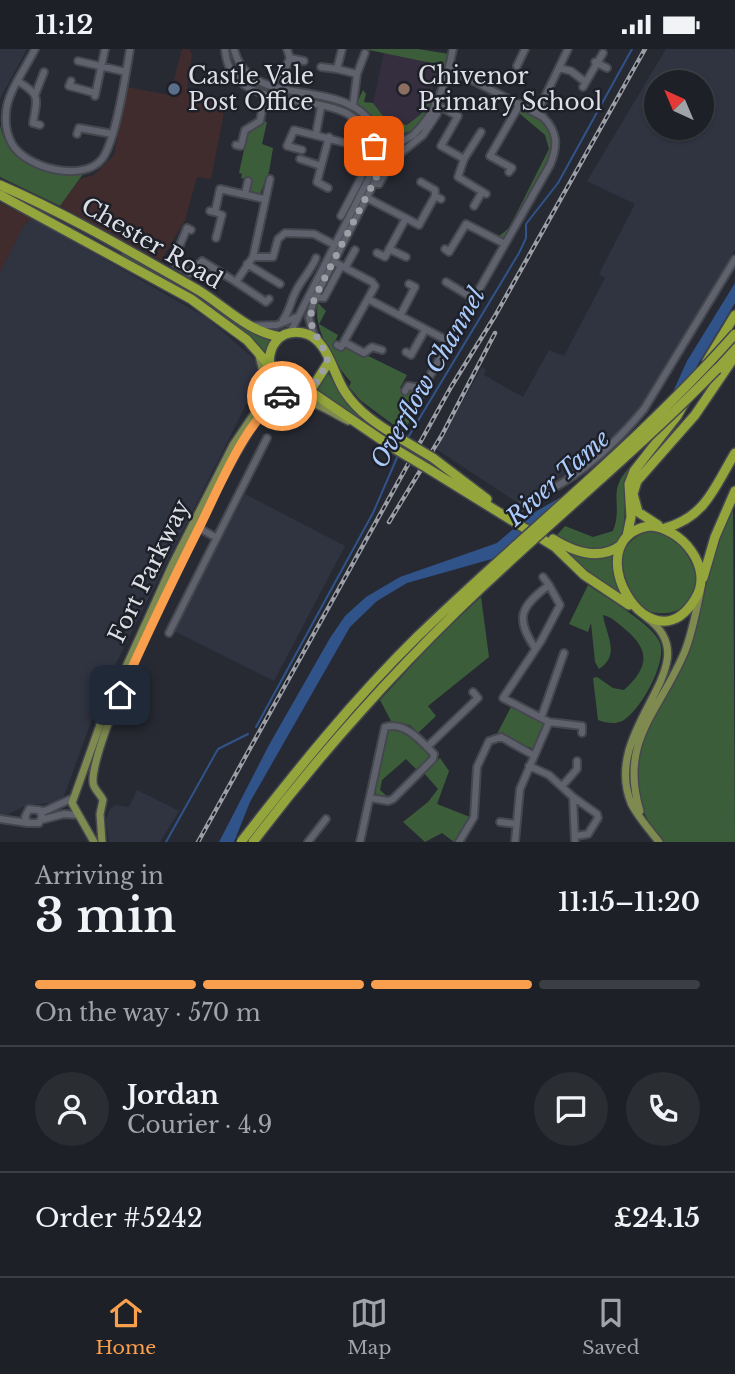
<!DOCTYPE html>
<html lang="en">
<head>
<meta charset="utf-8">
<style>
  body { margin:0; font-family:"Libre Baskerville",serif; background:#2a2d32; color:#f1f3f6; height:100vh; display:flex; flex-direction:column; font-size:26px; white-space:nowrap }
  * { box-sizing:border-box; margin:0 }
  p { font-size:23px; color:#a0a3a7 }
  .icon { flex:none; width:38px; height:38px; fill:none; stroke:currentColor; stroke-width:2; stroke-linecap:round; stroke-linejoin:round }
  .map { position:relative; height:793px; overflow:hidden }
  .details { display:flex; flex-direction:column; background:#1d2026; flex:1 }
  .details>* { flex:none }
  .needle { width:46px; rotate:316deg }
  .buttons { position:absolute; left:644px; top:21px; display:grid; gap:14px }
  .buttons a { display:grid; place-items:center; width:70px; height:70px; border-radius:50%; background:#1d2026; box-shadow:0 2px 5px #0004,0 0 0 2px #3b3e43; font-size:35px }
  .pin { position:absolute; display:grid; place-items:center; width:60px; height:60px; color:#fff; margin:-30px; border-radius:14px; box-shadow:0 4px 10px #0006 }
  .courier { position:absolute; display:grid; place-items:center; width:70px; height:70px; margin:-35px; border:5px solid #fa9f4e; border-radius:50%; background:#fff; color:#222; box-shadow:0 2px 9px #0007 }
  .headline em { font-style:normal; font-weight:600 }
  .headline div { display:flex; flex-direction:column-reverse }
  .headline { display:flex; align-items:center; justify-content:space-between; height:119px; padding:0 35px }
  h1 { font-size:46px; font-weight:600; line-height:52px }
  .bar { display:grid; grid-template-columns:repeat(4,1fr); gap:10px 7px; align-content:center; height:84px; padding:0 35px }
  .bar i { height:9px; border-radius:5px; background:#3b3e43 }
  .bar .active { background:#fa9f4e }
  .bar p { grid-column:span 4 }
  .line { display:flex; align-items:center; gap:18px; padding:0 35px; border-top:2px solid #3b3e43 }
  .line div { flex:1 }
  .round { display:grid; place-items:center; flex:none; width:74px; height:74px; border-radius:37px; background:#2a2d32 }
  .status { display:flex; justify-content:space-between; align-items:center; height:49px; padding:0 35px; background:#1d2026; direction:ltr }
  .status svg { height:19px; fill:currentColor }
  .menu { display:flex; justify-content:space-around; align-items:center; height:98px; border-top:2px solid #3b3e43; background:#1d2026; font-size:19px; color:#a0a3a7 }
  .menu a { display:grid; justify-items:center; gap:4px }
  .menu .active { color:#fa9f4e }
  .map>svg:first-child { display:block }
  .commercial { fill:#402c2d }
  .built { fill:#303441; fill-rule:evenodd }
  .education { fill:#342e3f }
  .green { fill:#3c5d3a }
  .water { fill:#305389 }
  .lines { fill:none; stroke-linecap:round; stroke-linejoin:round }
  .stream { stroke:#305389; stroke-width:2 }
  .minor-casing { stroke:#45474f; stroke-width:10 }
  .major-casing { stroke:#45474f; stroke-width:10 }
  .highway-casing { stroke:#45474f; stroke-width:12 }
  .minor { stroke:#5f626d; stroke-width:6 }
  .major { stroke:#7e8a4f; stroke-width:7 }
  .highway { stroke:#93a53b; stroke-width:9 }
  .rail-casing { stroke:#9c9fa6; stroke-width:4.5 }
  .rail { stroke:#1e2029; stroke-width:2; stroke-dasharray:5; stroke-linecap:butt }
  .highway-bridge-casing { stroke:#45474f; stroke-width:12; stroke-linecap:butt }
  .highway-bridge { stroke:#93a53b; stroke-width:9 }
  .done { stroke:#9da0a7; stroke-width:7; stroke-dasharray:0 12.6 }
  .route { stroke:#fa9f4e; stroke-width:9 }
  .service-dot { fill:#5c6f8a; stroke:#1e2029; stroke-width:2.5 }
  .education-dot { fill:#8d6e63; stroke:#1e2029; stroke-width:2.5 }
  .labels { text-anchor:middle; stroke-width:5; stroke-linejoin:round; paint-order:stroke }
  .poi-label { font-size:23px; fill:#dddfe5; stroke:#1e2029; text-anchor:start }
  .street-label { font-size:23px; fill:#dddfe5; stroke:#1e2029 }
  .water-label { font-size:24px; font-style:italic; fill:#abcbfc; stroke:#1e2029 }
</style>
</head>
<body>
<div class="status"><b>11:12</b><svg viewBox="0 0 49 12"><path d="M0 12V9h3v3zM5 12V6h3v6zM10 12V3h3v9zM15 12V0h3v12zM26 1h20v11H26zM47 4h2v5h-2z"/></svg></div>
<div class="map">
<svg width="735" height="793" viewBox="0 0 735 793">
  <rect width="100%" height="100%" fill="#272a33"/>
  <!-- commercial -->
  <path class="commercial" d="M182,0H189L192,5L187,42L224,50L223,69L211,130L197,128L185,171L161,212L60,157L80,130L94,126L114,106L127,38L170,46Z
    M0,154L32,169L23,178L0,224Z"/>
  <!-- built -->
  <path class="built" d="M0,0H27L0,50Z
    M666,0H735V201L627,380L576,422L518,454L436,400L482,318L486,321L484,326L523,348L549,301L564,307L605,229L599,225L635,155L587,132ZM656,33H702V79H656Z
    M32,169L207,269L253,309L259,320V330L103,640L64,747L52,754L27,756L6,766L0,765V224L23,178Z
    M245,445L345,497L274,632L174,582Z
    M137,741L179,762L160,793H109L106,771L110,760L115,756L129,758Z"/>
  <!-- education -->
  <path class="education" d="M384,3L440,16L429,52L421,65L407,76L387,72L373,54Z"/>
  <!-- green -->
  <path class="green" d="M364,0H418L449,5L446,17Z
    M249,28L342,54L365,68L377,86L372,90L353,66L254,39L245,32Z
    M363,41L366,45L364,53L373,54L387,72L407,76L421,65L431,47L435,48C432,72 408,90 385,86L356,56Z
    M521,61C541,62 550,79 555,97L506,191L498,188L509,179L549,100L545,86L519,64Z
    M262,72L267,73L262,95L273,99L269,123L260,145L248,141L250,131L241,129L242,125L239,124L248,82Z
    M0,76C6,112 50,128 83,125L60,157L0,128Z
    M124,201L222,260L251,283L270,292L264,305L227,270L121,206Z
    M318,254L326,262L319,275L338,286L333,297L343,301L346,296L407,326L400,339L406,343L430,340L403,383L360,351L349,338L351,333C335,315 312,279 318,254Z
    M328,324L348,354L396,390L394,394L317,342Z
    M632,416C628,428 625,442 625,454C624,474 627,503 595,500C582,499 570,497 559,490L557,486L565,477L593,488L613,482C624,454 605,442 632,416Z
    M733,455L735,793H662C648,774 634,750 636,725C639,679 671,644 687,603C705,555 709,504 733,455Z
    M648,481C675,481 689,504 697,528C695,564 664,573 635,556C622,523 608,501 648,481Z
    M562,499C581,505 596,512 616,504L624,550L578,516Z
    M588,536C605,548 653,575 660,594C667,614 641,660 624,671C615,676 607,674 598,671L593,629L597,628L613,639L624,641C647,620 652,603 626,581C619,575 612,568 603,566C606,586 621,606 599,620L595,613L591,574L588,583L569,575Z
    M481,548L489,608L428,657L436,667L418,684L410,676L392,674L380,651L437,589Z
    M512,656L545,673L534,700L497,685Z
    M395,679L406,682L431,709L418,722L406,710L382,731L380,741L389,749L377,746L374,741L388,680Z
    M440,709L449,722L437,755L470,768L454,793L442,784L425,793L403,773L428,753L438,740L424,724Z"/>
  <!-- water -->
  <path class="water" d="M735,234V254L675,353L658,373L499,508L407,534L377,552L350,578L250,753L234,793H219L269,696L330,589L345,567L366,548L400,528L497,494L528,467L568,444L637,383L672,345L687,312Z"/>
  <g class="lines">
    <!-- stream -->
    <path class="stream" d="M407,390L519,204L526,189V175L558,134L632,0
      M256,678L373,464L399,404
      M166,793L218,700L248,685"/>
    <defs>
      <path id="minor" d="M35,0C26,19 7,43 6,64C5,74 7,86 12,95C26,119 83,134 102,110C116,92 126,24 130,0
        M225,0C229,61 309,44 348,65C364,74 367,90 378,102
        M234,0C246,52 314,36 352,57C366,64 374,75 381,88
        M342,0L337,20L357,25L353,57
        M290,9L304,12
        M78,12L126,23
        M595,13L607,19
        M517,17L525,0
        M321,18L337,20
        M559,19L571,22L584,32
        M357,25L365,4
        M281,30L290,9L287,0
        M71,32L69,37L95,44
        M19,33C41,46 37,50 33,74L40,76
        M583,38L603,4
        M35,46L44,23
        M95,47L105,0
        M435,55L458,67L441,97L464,110
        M537,64L568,0
        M481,83L464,110L458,128L486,145
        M77,85L79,79L113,85
        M316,85L321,58
        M236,96L241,97L245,81L260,72L265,46
        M358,97L365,116
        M302,101L287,97L294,81L358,97L359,88
        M384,102C392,94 404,93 413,86C437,65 447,29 453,0
        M300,110L321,117
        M509,123L512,119L490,107L520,55
        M421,133L435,141V147
        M374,134L379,135L392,111L423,86L437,65
        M328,139L317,133L329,88
        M245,145L248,132
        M367,149L419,176L435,147L441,150
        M474,157L482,143
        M210,162L215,163L220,140L264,150
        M215,163L222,166L216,189
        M341,167L361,129
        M191,181L187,179L173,213L190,224L202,212L236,233L253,208H273L278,190L285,184L314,185L333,195
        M389,200L406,208
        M445,200L449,203L466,175L505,195
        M377,204L385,208L406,169
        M253,208L270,130
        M334,213L372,233L375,237L341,298L337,296
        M247,215L280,235
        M345,219L355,201
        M236,233L266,253L269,250
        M446,233L474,250
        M315,248L324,249L341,217
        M368,250L450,293
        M400,267L415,238L409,235
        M283,271C290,261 290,254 295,244C300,232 311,222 316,209
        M249,277L277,276L297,268
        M290,284L374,119L378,102
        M314,287L309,269L314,251L374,134L385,101
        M344,293L364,304L372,298L382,301
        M406,303L411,306L425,281
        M405,342L408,337L423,339L550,116C558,97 558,83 543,68L451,20
        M512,467C526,448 543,446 562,434C593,415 621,388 644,360L735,210
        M199,479L217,489
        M549,536L560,556L541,592L503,649L549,673L582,677V684
        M169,584L267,389
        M535,599C515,569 520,558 549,536L543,528
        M541,669L564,604
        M427,698L478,649L473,643
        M529,717L549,726L573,748L575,793
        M563,736L577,720V712
        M573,748L597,765L598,769L588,785L576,787
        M39,761L42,767L39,774H28L25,768L29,760L45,762L73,749
        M0,770L28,774
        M41,771L64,765L78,766
        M500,773L516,775
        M308,793L326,770
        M360,793L385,678C405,672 421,692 434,705L433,710L393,750L388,752L371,749
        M459,793L474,768L477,718L489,692L501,688L533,706
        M515,793L520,740L549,673"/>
      <path id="major" d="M259,307L264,327L259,350
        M263,371C297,339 312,353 348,372
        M647,569C712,616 600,677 631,754C637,767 650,781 659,793
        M640,762C618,691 661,661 685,602C692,584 696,563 700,544
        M94,793L72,754L101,673L173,514L233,396L262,353L271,325
        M102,793L100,765L103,751C100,744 93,740 93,733C91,683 225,412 260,367C270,355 280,348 293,341"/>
      <path id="highway" d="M0,136C69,166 133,204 198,241C226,258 248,283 281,288
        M0,146L191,250L247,291L269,316
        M707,312L735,266
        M328,314L314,336C261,363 253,275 303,284C327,288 333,325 345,343C358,363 378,376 398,388
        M717,320L735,298
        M307,340L392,398
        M433,409L487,450
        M427,419L555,498L584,526L629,556
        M658,476L638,463L633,445L637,432L695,366L735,307
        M649,477C681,478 715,519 695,550C650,624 574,490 649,477Z
        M665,479C706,468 715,437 735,404
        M627,487L631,468L629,435L634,422L677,367L701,324
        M553,490C574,503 600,512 621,496
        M703,529L715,488L735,442"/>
    </defs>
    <!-- minor casing -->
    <use href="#minor" class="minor-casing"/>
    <!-- major casing -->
    <use href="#major" class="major-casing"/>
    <!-- highway casing -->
    <use href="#highway" class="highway-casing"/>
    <!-- minor -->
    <use href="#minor" class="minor"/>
    <!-- major -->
    <use href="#major" class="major"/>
    <!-- highway -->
    <use href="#highway" class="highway"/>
    <defs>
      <path id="rail" d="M389,473L442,386L495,284
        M198,793L451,338L495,267L645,0"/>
    </defs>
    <!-- rail casing -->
    <use href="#rail" class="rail-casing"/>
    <!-- rail -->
    <use href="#rail" class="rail"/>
    <defs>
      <path id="highway-bridge" d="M398,388L433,409
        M392,398L427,419
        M241,793C296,722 353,651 417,588C522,486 638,395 735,285
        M253,793C329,693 414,600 507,515C578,449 649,390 717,320"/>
    </defs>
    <!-- highway-bridge casing -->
    <use href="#highway-bridge" class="highway-bridge-casing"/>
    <!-- highway-bridge -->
    <use href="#highway-bridge" class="highway-bridge"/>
  </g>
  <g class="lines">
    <!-- done -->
    <path class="done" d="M282,347L314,336L328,314C321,283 303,284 315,248L381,119L385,101L378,102L374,97"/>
    <!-- route -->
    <path class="route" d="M120,646C145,589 172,533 200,477C220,437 245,372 282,347"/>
  </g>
  <!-- markers -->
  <circle class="service-dot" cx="174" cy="40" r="7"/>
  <circle class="education-dot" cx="404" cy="40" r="7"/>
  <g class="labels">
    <!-- poi labels -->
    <g class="poi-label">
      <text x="188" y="35">Castle Vale<tspan x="188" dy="26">Post Office</tspan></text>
      <text x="418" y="35">Chivenor<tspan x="418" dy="26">Primary School</tspan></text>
    </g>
    <!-- street labels -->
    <g class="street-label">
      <text transform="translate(152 194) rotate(30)" y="8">Chester Road</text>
      <text transform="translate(149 522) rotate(-64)" y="8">Fort Parkway</text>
    </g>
    <!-- water labels -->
    <g class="water-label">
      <text transform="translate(428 329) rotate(-60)" y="8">Overflow Channel</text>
      <text transform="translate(558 429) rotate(-42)" y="8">River Tame</text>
    </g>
  </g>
</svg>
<div class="buttons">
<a><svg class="needle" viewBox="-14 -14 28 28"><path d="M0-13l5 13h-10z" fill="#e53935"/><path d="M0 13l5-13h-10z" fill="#a0a3a7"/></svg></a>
</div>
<div class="pin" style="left:374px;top:97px;background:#ea580c"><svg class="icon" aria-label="bag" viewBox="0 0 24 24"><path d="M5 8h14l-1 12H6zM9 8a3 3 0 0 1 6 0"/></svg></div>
<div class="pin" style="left:120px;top:646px;background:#1f2937"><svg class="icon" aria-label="home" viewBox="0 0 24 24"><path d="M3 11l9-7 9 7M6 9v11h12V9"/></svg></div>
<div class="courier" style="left:282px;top:347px"><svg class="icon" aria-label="car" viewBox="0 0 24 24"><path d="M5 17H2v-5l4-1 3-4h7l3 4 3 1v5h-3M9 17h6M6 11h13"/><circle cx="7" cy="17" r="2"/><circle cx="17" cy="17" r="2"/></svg></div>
</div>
<section class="details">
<div class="headline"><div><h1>3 min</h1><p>Arriving in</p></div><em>11:15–11:20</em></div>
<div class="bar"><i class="active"></i><i class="active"></i><i class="active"></i><i></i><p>On the way · 570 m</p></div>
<div class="line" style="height:126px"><a class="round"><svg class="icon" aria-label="person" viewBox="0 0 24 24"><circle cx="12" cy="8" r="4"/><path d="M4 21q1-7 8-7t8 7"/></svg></a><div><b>Jordan</b><p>Courier · 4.9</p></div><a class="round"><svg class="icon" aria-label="chat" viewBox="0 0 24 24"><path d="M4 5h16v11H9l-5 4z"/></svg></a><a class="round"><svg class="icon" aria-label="phone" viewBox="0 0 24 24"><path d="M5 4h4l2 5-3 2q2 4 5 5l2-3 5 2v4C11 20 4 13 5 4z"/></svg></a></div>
<div class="line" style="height:91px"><div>Order #5242</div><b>£24.15</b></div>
</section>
<nav class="menu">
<a class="active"><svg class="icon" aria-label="home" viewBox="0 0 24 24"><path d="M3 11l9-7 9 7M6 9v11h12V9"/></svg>Home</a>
<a><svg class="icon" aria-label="map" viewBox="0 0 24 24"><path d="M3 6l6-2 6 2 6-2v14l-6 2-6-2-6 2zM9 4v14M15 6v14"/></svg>Map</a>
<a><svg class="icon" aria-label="saved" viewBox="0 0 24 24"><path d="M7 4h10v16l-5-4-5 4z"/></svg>Saved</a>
</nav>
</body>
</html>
